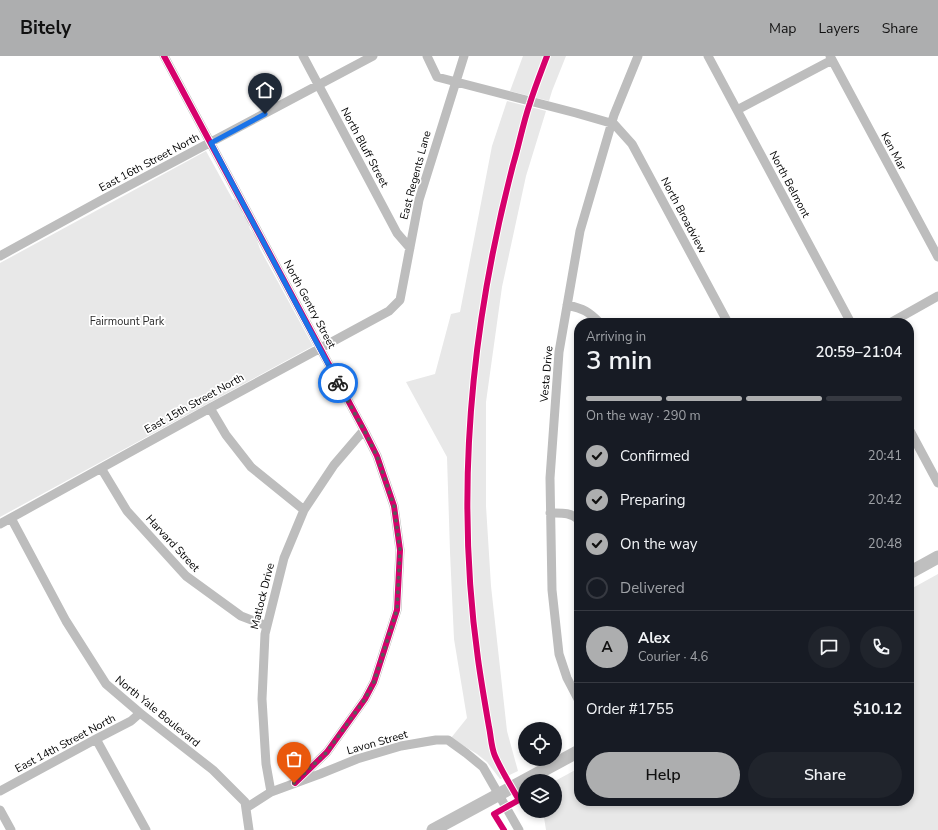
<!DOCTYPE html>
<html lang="en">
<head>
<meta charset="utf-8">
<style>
  body { margin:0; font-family:"Nunito Sans",sans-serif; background:#20242c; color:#f1f3f6; height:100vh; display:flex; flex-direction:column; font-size:15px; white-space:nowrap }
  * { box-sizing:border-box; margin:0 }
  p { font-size:13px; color:#9ea1a6 }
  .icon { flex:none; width:22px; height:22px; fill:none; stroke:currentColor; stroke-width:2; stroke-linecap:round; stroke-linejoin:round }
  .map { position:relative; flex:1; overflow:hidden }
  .drawer { position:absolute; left:574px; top:262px; width:340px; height:488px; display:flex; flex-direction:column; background:#171b24; border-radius:16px; box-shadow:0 2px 6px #0003 }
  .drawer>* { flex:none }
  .controls { position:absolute; left:518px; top:666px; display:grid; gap:8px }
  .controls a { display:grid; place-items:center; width:44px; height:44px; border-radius:50%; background:#171b24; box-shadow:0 2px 6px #0003; font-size:20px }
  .pin { position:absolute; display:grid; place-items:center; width:34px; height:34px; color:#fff; margin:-41px -17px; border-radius:50% 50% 50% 0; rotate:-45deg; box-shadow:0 0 4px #0007 }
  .pin .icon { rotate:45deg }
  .courier { position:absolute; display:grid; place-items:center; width:40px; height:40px; margin:-20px; border:3px solid #1a73e8; border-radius:50%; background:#fff; color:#222; box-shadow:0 1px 5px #0007 }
  .summary em { font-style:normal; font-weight:600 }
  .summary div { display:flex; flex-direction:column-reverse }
  .summary { display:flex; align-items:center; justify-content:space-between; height:68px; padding:0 12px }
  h1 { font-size:26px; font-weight:600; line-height:30px }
  .bar { display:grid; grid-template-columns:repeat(4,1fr); gap:6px 4px; align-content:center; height:48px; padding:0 12px }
  .bar i { height:5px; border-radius:3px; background:#363941 }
  .bar .active { background:#adaeaf }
  .bar p { grid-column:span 4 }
  .line { display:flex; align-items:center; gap:10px; padding:0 12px; border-top:1px solid #363941 }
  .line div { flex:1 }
  .round { display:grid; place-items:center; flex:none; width:42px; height:42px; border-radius:21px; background:#20242c }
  ol { padding:0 12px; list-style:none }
  li { display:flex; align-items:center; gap:12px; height:44px }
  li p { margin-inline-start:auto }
  li .icon { padding:4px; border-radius:50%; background:#adaeaf; color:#111; stroke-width:4 }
  li:last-child { color:#9ea1a6 }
  li i { width:22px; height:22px; border:2px solid #363941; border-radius:50% }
  .primary-button { display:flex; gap:8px; margin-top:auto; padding:8px 12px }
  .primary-button a { flex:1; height:46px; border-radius:24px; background:#adaeaf; color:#111; font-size:16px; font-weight:600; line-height:46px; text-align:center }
  .primary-button a+a { background:#20242c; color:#f1f3f6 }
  header { display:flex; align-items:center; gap:24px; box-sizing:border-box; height:56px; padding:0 20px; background:#adaeaf; color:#111 }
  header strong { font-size:19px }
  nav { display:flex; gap:22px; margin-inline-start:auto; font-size:14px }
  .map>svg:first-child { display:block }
  .green { fill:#e8e8e8 }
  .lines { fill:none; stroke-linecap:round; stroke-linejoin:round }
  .street { stroke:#bdbdbd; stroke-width:9 }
  .secondary { stroke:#bfbfbf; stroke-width:13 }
  .cycleway-casing { stroke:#fff; stroke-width:8 }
  .cycleway { stroke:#d6006c; stroke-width:6 }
  .done { stroke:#595959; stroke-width:4; stroke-dasharray:0 7.2 }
  .route { stroke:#1a73e8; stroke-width:5 }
  .labels { text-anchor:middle; stroke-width:3.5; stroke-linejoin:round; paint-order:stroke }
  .street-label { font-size:11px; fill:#000; stroke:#fff }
  .park-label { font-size:11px; fill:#2d2d2d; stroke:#fff }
</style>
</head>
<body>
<header>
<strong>Bitely</strong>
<nav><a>Map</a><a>Layers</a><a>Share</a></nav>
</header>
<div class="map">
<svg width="938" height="774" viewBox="0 0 938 774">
  <rect width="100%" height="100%" fill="#fff"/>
  <!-- green -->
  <path class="green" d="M523,0H566L552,35L549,45L510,35Z
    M507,45L546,55L526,120L502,231L486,346V450L491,530L507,675L518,715L503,722L500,723L487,706L477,698L451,682L467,662L454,583L450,496L447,401L406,326L435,318L451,258L460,256L492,90Z
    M206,95L233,144L235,143L240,149L243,159L247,162L250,173L256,181L260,193L313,290L0,461V207Z
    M938,518V774H546L543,755H555V725L579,712V745H909V534Z"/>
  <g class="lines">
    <!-- street -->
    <path class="street" d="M164,0L365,376L377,400L394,450L400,494L397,554L374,626L365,643L327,696L295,727
      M303,0L397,177L410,192
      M427,0L437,21L576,57L614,68L632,88L728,267
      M708,0L851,267
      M830,0L938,201
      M737,54L832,4
      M0,200L100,145L373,0
      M567,249C584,253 588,255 600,267
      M890,267L938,240
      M210,352L226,379L251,411L304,454
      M909,373L938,427
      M101,412L127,455L186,520L241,560L267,570
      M550,457C562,457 570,456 579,464
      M11,462L66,565L106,628L140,657L213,714L245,746L249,774
      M0,468L210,352L389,255L400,244L419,144L464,0
      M579,645L567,622L559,598L552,534L550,422L559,296L580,175L614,59L638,0
      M96,683L146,774
      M0,735L96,683L131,665L140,657
      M271,736L266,708L262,643L265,578L284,502L304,454L334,409L364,374
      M246,752L271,736L320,718L357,703L401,690L424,686L436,684H448L466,697L483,711L519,774
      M0,754L11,774"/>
    <!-- secondary -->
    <path class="secondary" d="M909,517L938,501
      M433,774L579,695"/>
    <defs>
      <path id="cycleway" d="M164,0L365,376L377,400L394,450L400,494L397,554L374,626L365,643L327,696L295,727
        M504,774L494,758L519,744C511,730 502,716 495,700C491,691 491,680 489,671C485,648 481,625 478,603C455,438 471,270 513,109C519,89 523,67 530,47C535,31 541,16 547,0"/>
    </defs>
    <!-- cycleway casing -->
    <use href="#cycleway" class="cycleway-casing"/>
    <!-- cycleway -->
    <use href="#cycleway" class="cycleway"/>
  </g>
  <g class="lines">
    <!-- done -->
    <path class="done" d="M294,727L327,696L365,643L374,626L397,554L400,494L394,450L377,400L365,376L338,327"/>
    <!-- route -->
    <path class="route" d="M265,58L211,87L338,327"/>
  </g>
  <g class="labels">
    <!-- street labels -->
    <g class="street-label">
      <text transform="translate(365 91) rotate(62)" y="4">North Bluff Street</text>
      <text transform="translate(894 95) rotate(62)" y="4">Ken Mar</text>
      <text transform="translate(149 106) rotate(-28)" y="4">East 16th Street North</text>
      <text transform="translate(415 119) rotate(-75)" y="4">East Regents Lane</text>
      <text transform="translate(790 128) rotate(62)" y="4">North Belmont</text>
      <text transform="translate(684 159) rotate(62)" y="4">North Broadview</text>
      <text transform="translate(310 248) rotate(62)" y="4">North Gentry Street</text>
      <text transform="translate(546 318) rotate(-85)" y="4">Vesta Drive</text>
      <text transform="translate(194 347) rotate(-29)" y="4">East 15th Street North</text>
      <text transform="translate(173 487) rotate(47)" y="4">Harvard Street</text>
      <text transform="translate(262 540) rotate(-76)" y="4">Matlock Drive</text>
      <text transform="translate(158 655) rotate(39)" y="4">North Yale Boulevard</text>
      <text transform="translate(377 686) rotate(-16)" y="4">Lavon Street</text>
      <text transform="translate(65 687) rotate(-28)" y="4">East 14th Street North</text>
    </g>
    <!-- park labels -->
    <g class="park-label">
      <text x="127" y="269">Fairmount Park</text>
    </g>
  </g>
</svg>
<div class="controls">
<a><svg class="icon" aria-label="locate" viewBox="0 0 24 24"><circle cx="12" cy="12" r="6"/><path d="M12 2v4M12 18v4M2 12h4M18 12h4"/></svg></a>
<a><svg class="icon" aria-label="layers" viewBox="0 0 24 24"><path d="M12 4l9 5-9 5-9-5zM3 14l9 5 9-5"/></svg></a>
</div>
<div class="pin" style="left:294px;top:727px;background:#ea580c"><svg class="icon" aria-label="bag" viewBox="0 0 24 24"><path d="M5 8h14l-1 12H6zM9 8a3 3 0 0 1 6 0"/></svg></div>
<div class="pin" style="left:265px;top:58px;background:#1f2937"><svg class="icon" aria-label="home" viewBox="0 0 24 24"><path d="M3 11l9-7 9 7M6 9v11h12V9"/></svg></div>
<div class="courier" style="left:338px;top:327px"><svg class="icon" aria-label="bike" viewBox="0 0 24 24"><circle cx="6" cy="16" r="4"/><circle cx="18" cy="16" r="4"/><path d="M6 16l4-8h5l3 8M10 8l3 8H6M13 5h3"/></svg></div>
<section class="drawer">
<div class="summary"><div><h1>3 min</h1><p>Arriving in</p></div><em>20:59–21:04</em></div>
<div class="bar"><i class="active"></i><i class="active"></i><i class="active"></i><i></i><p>On the way · 290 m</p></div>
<ol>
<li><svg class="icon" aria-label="check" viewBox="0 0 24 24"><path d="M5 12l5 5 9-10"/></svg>Confirmed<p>20:41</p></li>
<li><svg class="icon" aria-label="check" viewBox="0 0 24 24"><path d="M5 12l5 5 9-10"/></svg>Preparing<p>20:42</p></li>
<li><svg class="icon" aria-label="check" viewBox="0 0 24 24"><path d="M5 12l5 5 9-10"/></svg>On the way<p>20:48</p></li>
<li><i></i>Delivered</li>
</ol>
<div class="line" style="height:72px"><b class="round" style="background:#adaeaf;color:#111">A</b><div><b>Alex</b><p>Courier · 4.6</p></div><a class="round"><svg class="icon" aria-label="chat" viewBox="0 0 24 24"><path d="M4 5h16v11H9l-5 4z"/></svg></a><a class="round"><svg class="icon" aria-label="phone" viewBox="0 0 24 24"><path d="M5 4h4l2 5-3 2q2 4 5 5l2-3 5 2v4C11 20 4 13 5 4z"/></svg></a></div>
<div class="line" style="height:52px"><div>Order #1755</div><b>$10.12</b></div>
<div class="primary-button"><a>Help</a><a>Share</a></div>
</section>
</div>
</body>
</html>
